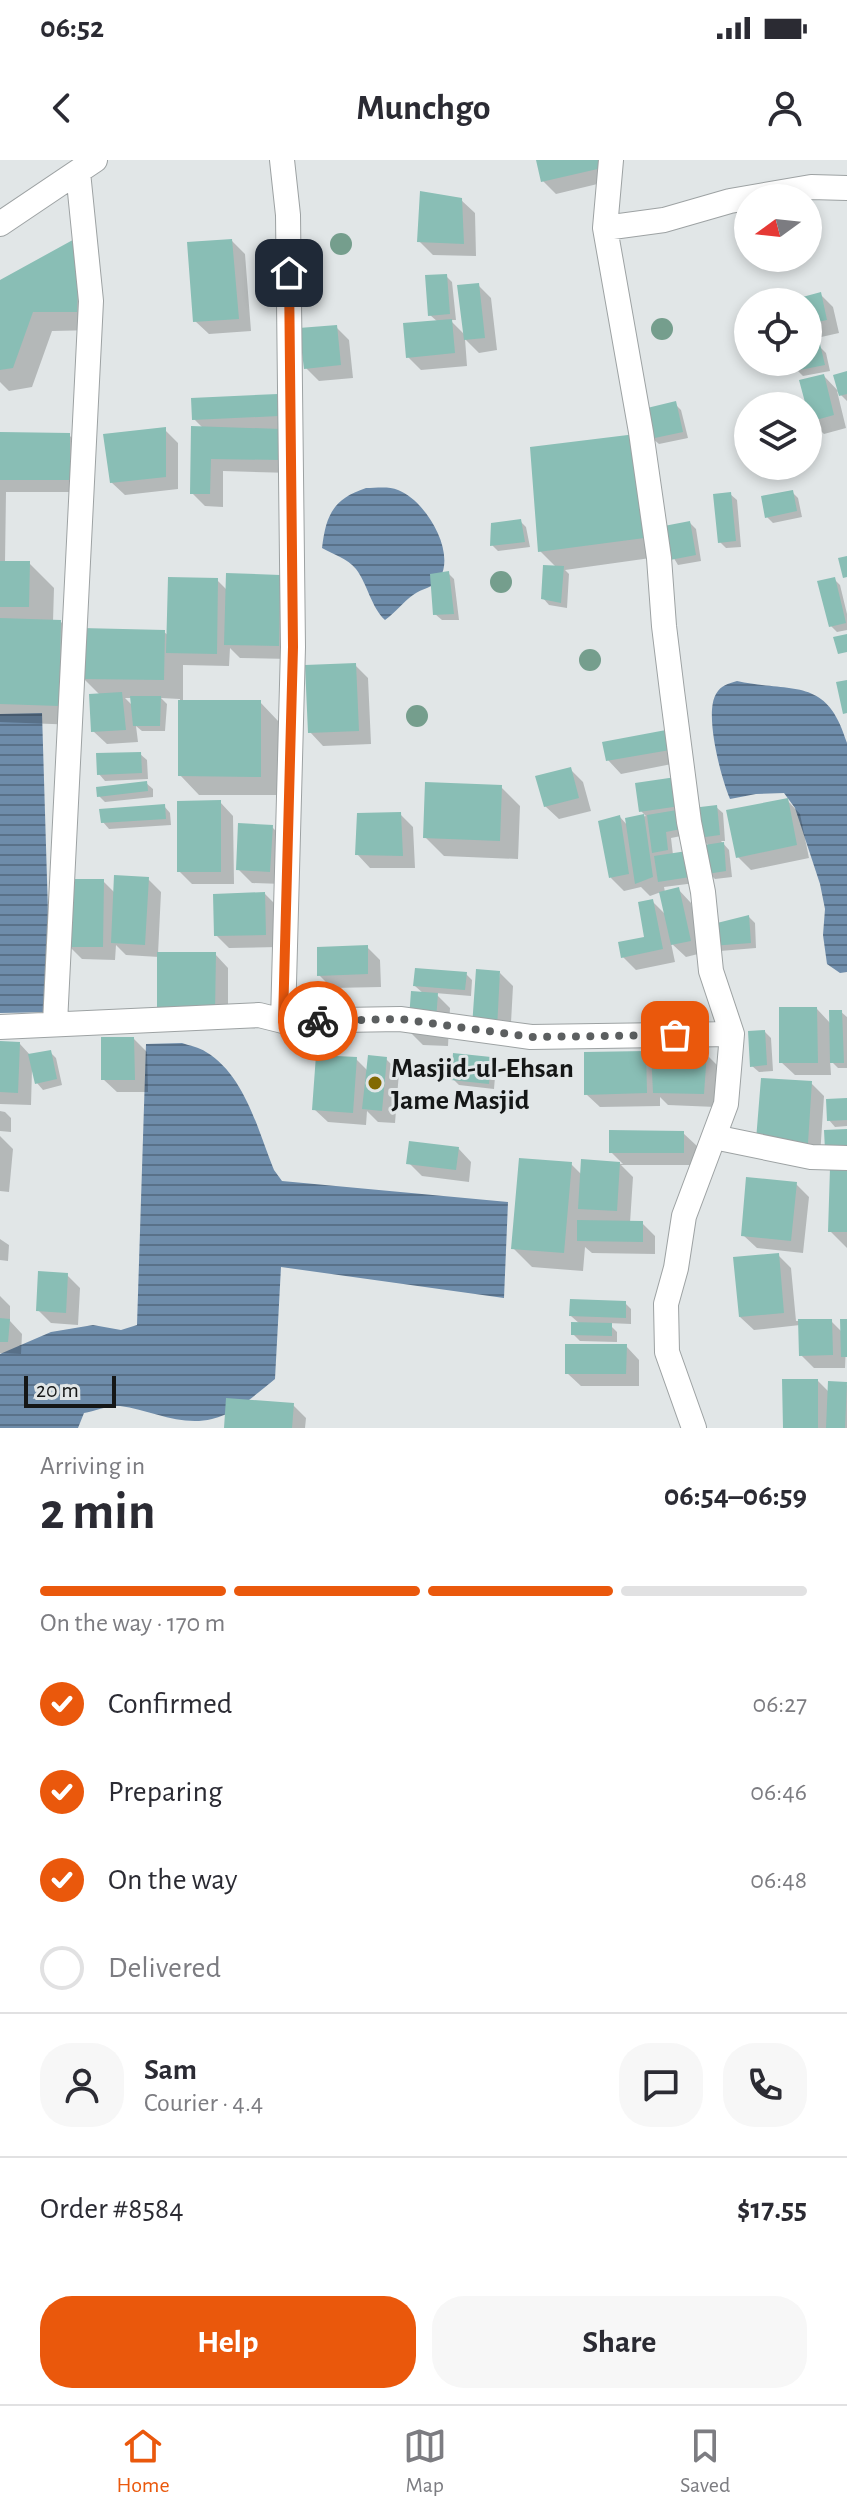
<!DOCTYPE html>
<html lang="en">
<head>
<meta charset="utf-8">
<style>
  body { margin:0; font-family:"Alegreya Sans",sans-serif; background:#f7f7f7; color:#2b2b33; height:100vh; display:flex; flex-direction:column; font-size:30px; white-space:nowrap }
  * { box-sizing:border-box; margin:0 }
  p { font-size:26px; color:#7c7c81 }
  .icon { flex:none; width:44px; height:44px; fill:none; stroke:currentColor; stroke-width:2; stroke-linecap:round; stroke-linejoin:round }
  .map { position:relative; height:1268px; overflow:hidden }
  .drawer { display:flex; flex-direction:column; background:#fff; flex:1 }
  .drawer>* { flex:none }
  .needle { width:52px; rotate:255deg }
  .tools { position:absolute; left:734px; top:24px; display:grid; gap:16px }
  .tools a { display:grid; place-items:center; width:88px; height:88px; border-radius:50%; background:#fff; box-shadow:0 4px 12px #0003; font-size:40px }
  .scale { position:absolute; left:24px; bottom:20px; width:92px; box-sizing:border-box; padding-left:8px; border:4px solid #151717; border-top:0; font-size:22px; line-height:28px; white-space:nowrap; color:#151717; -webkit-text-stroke:6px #e1e6e7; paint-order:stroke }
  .pin { position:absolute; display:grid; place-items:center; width:68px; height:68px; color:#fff; margin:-34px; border-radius:16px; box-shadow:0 4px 12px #0006 }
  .courier { position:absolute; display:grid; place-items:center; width:80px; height:80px; margin:-40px; border:6px solid #ea580c; border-radius:50%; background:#fff; color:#222; box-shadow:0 2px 10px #0007 }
  .head em { font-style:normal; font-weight:700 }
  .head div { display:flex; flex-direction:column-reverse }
  .head { display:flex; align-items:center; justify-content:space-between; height:136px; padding:0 40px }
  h1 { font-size:52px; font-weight:700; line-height:60px }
  .bar { display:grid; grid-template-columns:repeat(4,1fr); gap:12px 8px; align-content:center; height:96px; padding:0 40px }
  .bar i { height:10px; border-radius:6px; background:#e1e1e2 }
  .bar .on { background:#ea580c }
  .bar p { grid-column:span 4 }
  .line { display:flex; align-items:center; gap:20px; padding:0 40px; border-top:2px solid #e1e1e2 }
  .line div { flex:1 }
  .round { display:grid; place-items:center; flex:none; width:84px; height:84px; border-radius:32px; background:#f7f7f7 }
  ol { padding:0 40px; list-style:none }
  li { display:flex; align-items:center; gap:24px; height:88px }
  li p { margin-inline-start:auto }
  li .icon { padding:8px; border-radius:50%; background:#ea580c; color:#fff; stroke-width:4 }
  li:last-child { color:#7c7c81 }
  li i { width:44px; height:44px; border:4px solid #e1e1e2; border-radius:50% }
  .action { display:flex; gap:16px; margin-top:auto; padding:16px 40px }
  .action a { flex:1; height:92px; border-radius:32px; background:#ea580c; color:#fff; font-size:32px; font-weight:700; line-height:92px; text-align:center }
  .action a+a { background:#f7f7f7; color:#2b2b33 }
  .status { display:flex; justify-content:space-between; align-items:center; height:56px; padding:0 40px; background:#fff; direction:ltr }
  .status svg { height:22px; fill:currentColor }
  header { display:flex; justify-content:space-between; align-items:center; height:104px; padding:0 40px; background:#fff; font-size:36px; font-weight:700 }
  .tab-bar { display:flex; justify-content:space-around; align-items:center; height:112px; border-top:2px solid #e1e1e2; background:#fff; font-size:22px; color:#7c7c81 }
  .tab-bar a { display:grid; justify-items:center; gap:4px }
  .tab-bar .on { color:#ea580c }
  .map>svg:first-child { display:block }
  .water { fill:url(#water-rules) }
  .shadow { fill:#0003; fill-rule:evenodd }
  .building { fill:#89beb5 }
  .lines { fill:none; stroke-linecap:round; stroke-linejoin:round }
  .street-casing { stroke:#9da2a3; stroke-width:26 }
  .street { stroke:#fff; stroke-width:24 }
  .tree { fill:#759e8d }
  .done { stroke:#5c5f60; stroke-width:8; stroke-dasharray:0 14.4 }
  .route { stroke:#ea580c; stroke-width:10 }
  .poi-dot { fill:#826902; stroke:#e1e6e7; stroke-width:3 }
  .labels { text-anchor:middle; stroke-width:6; stroke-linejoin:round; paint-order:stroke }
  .poi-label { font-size:28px; font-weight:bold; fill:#151717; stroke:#e1e6e7; text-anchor:start }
</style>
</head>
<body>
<div class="status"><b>06:52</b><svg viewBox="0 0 49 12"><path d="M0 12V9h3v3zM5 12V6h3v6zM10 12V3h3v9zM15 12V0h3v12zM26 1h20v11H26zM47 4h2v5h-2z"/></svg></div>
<header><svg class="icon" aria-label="back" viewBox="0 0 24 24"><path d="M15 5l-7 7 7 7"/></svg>Munchgo<svg class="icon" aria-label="person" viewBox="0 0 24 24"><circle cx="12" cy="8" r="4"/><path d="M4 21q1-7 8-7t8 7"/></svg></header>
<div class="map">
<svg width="847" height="1268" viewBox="0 0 847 1268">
  <defs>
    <pattern id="water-rules" width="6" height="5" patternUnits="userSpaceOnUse" patternTransform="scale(2)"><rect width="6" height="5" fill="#6e8caa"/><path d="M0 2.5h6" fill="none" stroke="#597189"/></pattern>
  </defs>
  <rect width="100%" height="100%" fill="#e1e6e7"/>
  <!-- water -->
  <path class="water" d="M366,328C376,328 389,326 398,330C425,340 456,391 440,418C434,428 422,428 413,435C403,442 396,452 385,460C371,447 368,425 356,409C348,399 333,394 322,388C326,355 333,339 366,328Z
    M737,521C794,533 827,516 847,583V812L840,813L827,804L823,775L825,749L820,724L795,648L784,633L756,634L730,639C721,618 704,554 716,534C721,525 728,524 737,521Z
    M42,553L51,852L0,853V554Z
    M182,883C190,886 199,887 206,892C245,915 258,971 274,1010L282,1021L508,1042L504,1138L281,1107L275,1219C256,1234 237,1253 212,1259C181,1267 151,1250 120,1246C109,1245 95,1251 84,1253L78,1268H0V1194L51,1172L93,1165L121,1170L137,1165L146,884Z"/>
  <!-- shadow -->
  <path class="shadow" d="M544,0H608L614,20L556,34L543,21Z
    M461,40L475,53L476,96L433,95L419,81Z
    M80,79L99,98L96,170L52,171L32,227L9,231L0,222V122Z
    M232,81L245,94L251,171L209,174L195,161Z
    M446,116L452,122L456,160H450L465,175L478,125L491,138L497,190L479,193L465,179L467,206L421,210L408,197L438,162L430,155Z
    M820,134L833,147L839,173L808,180V142H788Z
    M336,167L349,180L353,218L319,221L306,208Z
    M819,186L826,193L830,211L803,216L797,210L795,202H808V189Z
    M847,213V241L837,231L846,268L824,274L811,261L802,222L824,216L840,233Z
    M278,236L293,313L223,311V347L205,346L192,333L204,269L194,259Z
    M675,244L681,250L688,278L659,284L652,278Z
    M165,270L178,283V329L125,335L111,322Z
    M0,274L69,275L82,288V332H6L5,403H29L54,428L53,462H61L83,485L164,472L169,476L217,420L227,430L279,417L292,430L291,499L240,498L230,488L229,506L183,505V542H260L279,562V635H199L180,615V539L161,538L167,544L165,571H142L136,566L138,582L107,584L93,571L100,535L79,514L78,565L0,562ZM125,538H133L134,547Z
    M792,332L798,338L802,357L773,363L767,357Z
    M730,334L737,340L741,387L726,388L720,382Z
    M520,361L526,367L530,387L498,391L492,385Z
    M690,363L696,369L701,401L678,405L672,395L565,410L569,414L567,448L549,445L543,438L556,407L540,391Z
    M448,413L454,419L459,460H442L435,454Z
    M834,419L840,425L847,454V470L837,472L831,466Z
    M355,505L368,518L371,584L323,586L310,572Z
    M665,572L682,602L621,614L608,600Z
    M140,594L147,600L148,619L105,621L99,614Z
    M570,609L583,622L591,651L559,659L545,646Z
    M675,620L686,675L671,678L673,695L695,723L664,727L665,732L678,729L691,743L702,793L686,797L671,783L675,802L636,810L623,797L647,778L652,741L666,755L661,732L650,736L641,727L624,731L611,718L620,657L628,666L627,660L646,656L641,651Z
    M146,623L153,629V637L105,642L99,636Z
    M501,627L520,646L518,699L444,696L425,677Z
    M787,640L800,654L809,698L751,710L738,697Z
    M220,642L233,656L234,724H192L179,711Z
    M164,646L170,653L171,665L109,669L103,662Z
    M716,647L723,653L725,681H721L729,690L732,717L715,719L708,712L709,686L700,677Z
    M400,654L413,667L415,708H370L357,694Z
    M272,667L285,680L283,724L252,723L238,709Z
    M148,719L161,732L158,794H215L228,808V866L159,797L126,795L116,785L115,800L82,799L69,786L103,721L115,733Z
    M265,734L278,747L279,787L229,788L216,775Z
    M749,757L755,763L756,788L720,791L713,785Z
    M367,787L380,800L381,827L332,828L319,815Z
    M500,813L513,826L510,881L487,880Z
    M466,814L472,820L471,836L435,833L450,848L448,886L423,885L410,872L424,834L415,826Z
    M817,849L831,864L841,852L847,857V908H838L830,900L831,915H795L781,902Z
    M765,872L771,878L773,911L759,912L752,906Z
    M134,879L147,892L148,932H117L103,919Z
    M0,883L20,884L31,896L50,892L56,898L62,925L43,930L37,923L32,909L31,945L0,944Z
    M645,893L653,900L706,894L719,907L716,947L668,945L660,937V946L600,947L586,934Z
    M356,899L368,911L386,899L399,912L395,963L378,962L367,951L366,965L328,962L314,949Z
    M490,899L496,905L494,929L459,925L453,919Z
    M811,923L824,936L820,996L772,992Z
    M847,940V966L835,967L829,960Z
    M0,951L5,952L11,958V972L0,971Z
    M683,973L697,986L696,1005H621L633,1017L630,1063H642L655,1076V1094L592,1093L585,1087L583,1111L532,1107L513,1088L571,1004L582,1015L583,1001L623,1004L611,992Z
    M0,976L13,989L9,1032L0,1031Z
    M458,988L471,1002L469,1022L422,1016L409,1003Z
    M847,1011V1088L830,1071Z
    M796,1024L809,1037L803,1093L757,1088L743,1075Z
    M0,1079L9,1085L8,1101L0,1100Z
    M778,1095L791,1108L796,1161H831L842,1172L847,1161L845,1208H814L801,1195L800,1165L754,1170L740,1157Z
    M67,1115L80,1128L78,1165L51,1163L38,1150Z
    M0,1136L10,1146V1161L22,1174L21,1194L0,1193Z
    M625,1143L631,1149V1164L608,1163L617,1172V1182L580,1181L573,1174L580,1164L571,1156Z
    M626,1186L639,1200V1226H581L567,1213Z
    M818,1221L829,1232L847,1225V1268H785Z
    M293,1245L306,1258L305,1268H226Z"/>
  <!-- building -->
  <path class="building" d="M536,0H601L602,8L541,22Z
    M420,31L462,38L464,84L417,82Z
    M80,76L77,152H33L13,208L0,210V120Z
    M232,79L239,159L193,162L187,82Z
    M447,114L450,154L428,156L425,115Z
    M479,123L485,178L464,180L457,125Z
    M821,132L827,160L808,164V142H784Z
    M452,159L455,193L406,198L403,163Z
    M337,165L341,205L304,209L299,168Z
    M820,184L825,205L795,211L793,202H808V187Z
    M847,211V234L839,236L833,215Z
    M824,214L834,255L809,262L808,246H806L799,220Z
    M278,234L279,256L192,260L191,238Z
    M676,241L683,272L650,279L643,249Z
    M191,266L281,269L280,300L211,299L210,334H190Z
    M166,267V317L110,323L103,274Z
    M0,272L70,273V320H0Z
    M636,274L652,377L538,392L530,287Z
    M793,330L797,351L765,358L761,336Z
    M731,332L736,381L718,383L713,334Z
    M521,359L525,382L490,386L491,363Z
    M690,361L696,395L670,400L664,366Z
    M847,396V417L843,418L838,398Z
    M0,401H30L29,447H0Z
    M543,405L564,406L561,443L541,439Z
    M449,411L454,454L433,455L430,414Z
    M226,413L280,415L279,486L224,485Z
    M168,417L218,418L217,494L166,493Z
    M835,417L846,463L829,467L817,421Z
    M0,458L61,460L59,546L0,544Z
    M81,468L165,470L164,520L81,519Z
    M847,474V492L838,494L833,477Z
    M356,503L359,571L308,573L305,505Z
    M847,520V553L843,554L836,522Z
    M122,532L126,570L91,572L89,534Z
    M130,536H161L160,566H133Z
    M178,540H261V617L178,616Z
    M666,570L670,590L606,601L602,582Z
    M141,592L142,613L97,615L96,593Z
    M571,607L579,638L544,647L535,616Z
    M676,617L680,646L639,652L635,623Z
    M147,621L148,631L97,637L96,627Z
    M425,622L502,625L500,681L423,678Z
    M788,638L797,685L736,698L726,650Z
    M221,640V712H177V641Z
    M165,644L166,659L101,663L99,649Z
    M717,645L720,675L698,678L692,648Z
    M677,650L681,669L666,672L668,690L652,693L647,655Z
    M401,652L403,696L355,695L357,653Z
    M644,654L653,717L635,724L625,658Z
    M620,655L629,714L609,718L598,661Z
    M238,663L273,665L270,712L236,710Z
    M724,682L726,711L707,714L698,686Z
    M687,691L690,717L658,722L654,696Z
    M114,715L149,717L145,785L111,783Z
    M68,719H104L103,787H67Z
    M679,727L691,781L671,785L659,732Z
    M265,732L266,775L214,776L213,734Z
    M653,739L663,789L621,798L618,782L644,777L638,742Z
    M749,755L751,783L711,786L709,765Z
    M368,785V814L317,816V787Z
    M157,792H216L215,853H157Z
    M415,808L467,812L465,830L413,826Z
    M476,809L500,811L497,869L472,867Z
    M411,831L438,833L435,874L408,873Z
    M779,847H817L818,903H779Z
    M829,850H842L844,903H830Z
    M765,870L767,905L750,907L748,871Z
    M101,877H134L135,920H101Z
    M0,881L20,882L18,933L0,932Z
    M51,890L57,919L35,924L28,894Z
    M646,891L647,933L584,935V892Z
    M651,892H707L704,934L653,933Z
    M453,893L491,897L489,924L451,920Z
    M316,895L357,897L353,953L312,950Z
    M368,895L387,897L382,951L362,949Z
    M761,918L812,921L808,983L756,980Z
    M847,938V960L827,961L826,939Z
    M847,969V989L825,990L824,970Z
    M609,970L684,971V993H609Z
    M409,981L459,987L456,1010L406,1004Z
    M519,998L572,1002L564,1093L511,1089Z
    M581,999L620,1002L617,1051L578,1049Z
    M830,1008L847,1009V1072H828Z
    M746,1017L797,1022L791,1081L741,1076Z
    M577,1060L643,1061V1082L577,1081Z
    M779,1093L784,1153L739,1157L733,1097Z
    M38,1111L68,1113L66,1153L36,1151Z
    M570,1139L626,1141V1158L569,1156Z
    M0,1158L10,1159L8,1182H0Z
    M798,1159H832L833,1195L799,1196Z
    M840,1159H847V1197H841Z
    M571,1162L612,1163V1176L571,1175Z
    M565,1184H627L626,1214H565Z
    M782,1219H818V1268H783Z
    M828,1221L847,1222L845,1268H826Z
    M226,1238L294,1243L292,1268H224Z"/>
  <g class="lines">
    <defs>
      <path id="street" d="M282,0L288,55L293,487L283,861
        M611,0L605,68L641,272L659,398L664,466L672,531L689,662L703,732L711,811L732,874L726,944L684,1056L676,1108L666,1144L667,1192L694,1268
        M0,64L95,0
        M605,68L664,60L730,41L811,27L847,28
        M55,863L91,141L78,12
        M0,867L259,855L283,861L400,859L531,877L732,874
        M714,977L811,997L847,998"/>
    </defs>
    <!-- street casing -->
    <use href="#street" class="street-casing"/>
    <!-- street -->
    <use href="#street" class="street"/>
  </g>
  <!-- trees -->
  <g class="tree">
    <circle cx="341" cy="84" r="11"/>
    <circle cx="662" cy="169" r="11"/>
    <circle cx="501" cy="422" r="11"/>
    <circle cx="590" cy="500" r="11"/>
    <circle cx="417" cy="556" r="11"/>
  </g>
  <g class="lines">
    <!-- done -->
    <path class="done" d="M318,861L400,859L531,877L675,875"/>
    <!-- route -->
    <path class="route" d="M289,113L293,487L283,861H318"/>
  </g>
  <!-- markers -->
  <circle class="poi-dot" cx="375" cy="923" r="8"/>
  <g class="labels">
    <!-- poi labels -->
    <g class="poi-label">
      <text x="391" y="917">Masjid-ul-Ehsan<tspan x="391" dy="32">Jame Masjid</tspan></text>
    </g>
  </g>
</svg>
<div class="tools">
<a><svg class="needle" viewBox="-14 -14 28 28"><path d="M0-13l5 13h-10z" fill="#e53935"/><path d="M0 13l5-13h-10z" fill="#7c7c81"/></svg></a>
<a><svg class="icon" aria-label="locate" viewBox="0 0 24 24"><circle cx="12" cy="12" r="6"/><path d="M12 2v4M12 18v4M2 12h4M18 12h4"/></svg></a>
<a><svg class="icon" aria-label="layers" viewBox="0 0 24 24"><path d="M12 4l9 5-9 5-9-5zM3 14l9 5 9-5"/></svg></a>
</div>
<div class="scale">20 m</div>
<div class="pin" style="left:675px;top:875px;background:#ea580c"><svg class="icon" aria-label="bag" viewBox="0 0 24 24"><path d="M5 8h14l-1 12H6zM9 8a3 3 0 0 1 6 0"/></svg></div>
<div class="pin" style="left:289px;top:113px;background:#1f2937"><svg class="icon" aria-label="home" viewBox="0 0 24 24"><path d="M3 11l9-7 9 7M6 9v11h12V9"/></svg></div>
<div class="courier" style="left:318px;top:861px"><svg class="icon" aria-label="bike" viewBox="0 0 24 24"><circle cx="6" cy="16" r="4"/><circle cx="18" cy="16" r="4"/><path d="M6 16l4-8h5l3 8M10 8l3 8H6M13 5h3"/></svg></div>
</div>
<section class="drawer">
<div class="head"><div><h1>2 min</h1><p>Arriving in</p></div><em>06:54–06:59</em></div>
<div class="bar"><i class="on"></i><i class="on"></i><i class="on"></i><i></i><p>On the way · 170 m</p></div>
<ol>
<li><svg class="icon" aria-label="check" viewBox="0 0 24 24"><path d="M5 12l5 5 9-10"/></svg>Confirmed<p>06:27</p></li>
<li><svg class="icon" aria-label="check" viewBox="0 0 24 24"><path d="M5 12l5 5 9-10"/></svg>Preparing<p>06:46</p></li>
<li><svg class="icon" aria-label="check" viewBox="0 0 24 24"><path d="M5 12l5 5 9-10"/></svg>On the way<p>06:48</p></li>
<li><i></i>Delivered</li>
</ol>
<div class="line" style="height:144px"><a class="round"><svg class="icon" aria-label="person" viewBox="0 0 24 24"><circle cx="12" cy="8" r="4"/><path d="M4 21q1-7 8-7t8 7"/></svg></a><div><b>Sam</b><p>Courier · 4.4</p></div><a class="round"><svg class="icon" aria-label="chat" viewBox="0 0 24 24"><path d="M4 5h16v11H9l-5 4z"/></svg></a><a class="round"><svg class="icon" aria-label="phone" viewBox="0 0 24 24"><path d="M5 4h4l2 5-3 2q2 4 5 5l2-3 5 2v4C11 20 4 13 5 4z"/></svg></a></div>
<div class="line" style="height:104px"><div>Order #8584</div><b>$17.55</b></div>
<div class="action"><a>Help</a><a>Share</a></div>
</section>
<nav class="tab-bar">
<a class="on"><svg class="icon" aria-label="home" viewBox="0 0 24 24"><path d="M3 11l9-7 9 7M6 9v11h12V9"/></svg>Home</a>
<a><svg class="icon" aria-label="map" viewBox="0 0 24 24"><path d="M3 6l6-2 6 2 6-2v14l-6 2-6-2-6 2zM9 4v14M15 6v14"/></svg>Map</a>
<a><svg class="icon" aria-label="saved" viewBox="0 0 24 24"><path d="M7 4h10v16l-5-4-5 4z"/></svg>Saved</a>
</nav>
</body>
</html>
